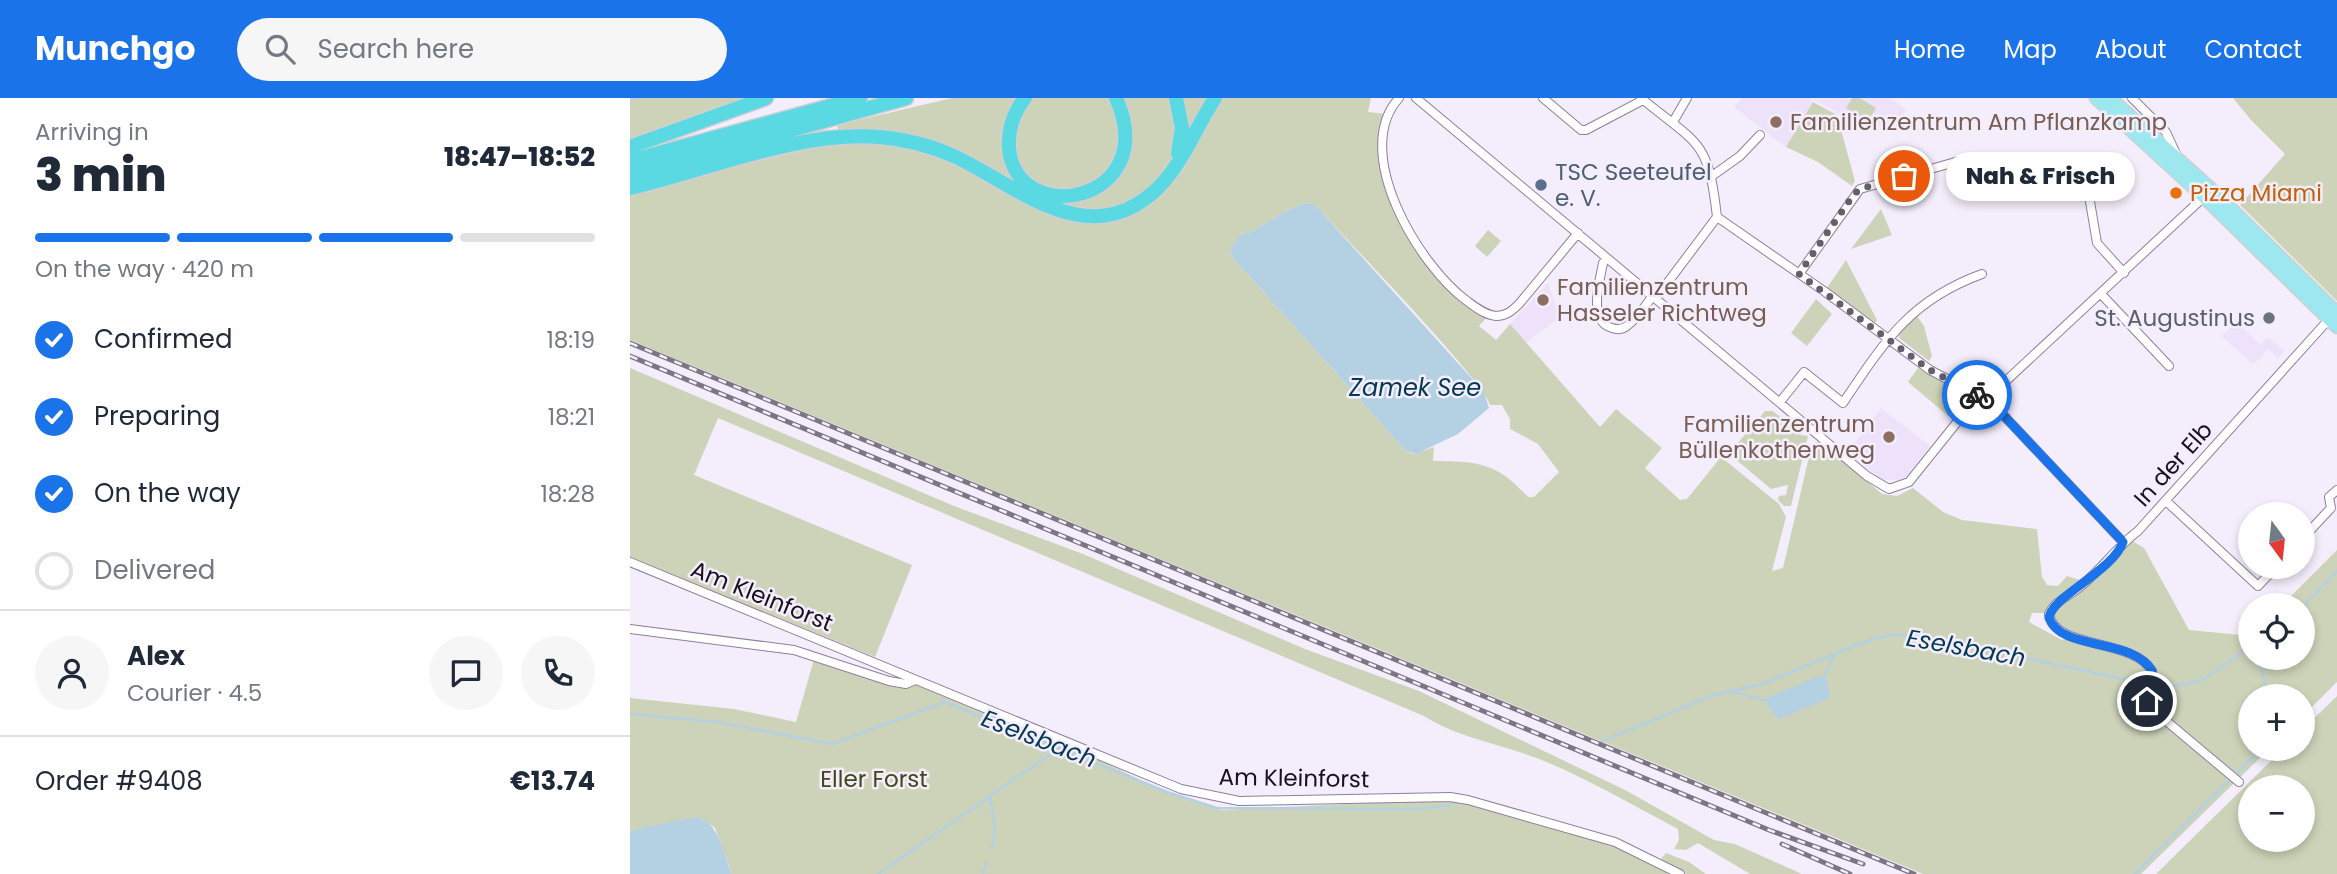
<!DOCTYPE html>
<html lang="en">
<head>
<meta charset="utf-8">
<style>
  body { margin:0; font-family:Poppins,sans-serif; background:#f6f6f7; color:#1f2937; height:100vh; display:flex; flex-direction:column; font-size:26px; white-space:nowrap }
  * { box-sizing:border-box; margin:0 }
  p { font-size:23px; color:#747a83 }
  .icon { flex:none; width:38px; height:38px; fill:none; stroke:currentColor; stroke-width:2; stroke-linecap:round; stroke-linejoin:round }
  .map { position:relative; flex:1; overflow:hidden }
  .side { display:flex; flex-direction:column; background:#fff; width:630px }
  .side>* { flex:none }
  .needle { width:46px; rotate:165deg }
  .fabs { position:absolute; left:1608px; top:404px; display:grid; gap:14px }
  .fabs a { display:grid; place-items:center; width:77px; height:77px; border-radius:50%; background:#fff; box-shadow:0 4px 10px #0003; font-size:35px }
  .pin { position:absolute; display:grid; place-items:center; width:60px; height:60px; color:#fff; margin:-30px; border:4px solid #fff; border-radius:50%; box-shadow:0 2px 7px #0007 }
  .courier { position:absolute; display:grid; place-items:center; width:70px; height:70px; margin:-35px; border:5px solid #1a73e8; border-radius:50%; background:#fff; color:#222; box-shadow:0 2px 9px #0007 }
  .bubble { position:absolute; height:49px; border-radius:24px; background:#fff; box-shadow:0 4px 10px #0003; font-size:23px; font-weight:800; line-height:49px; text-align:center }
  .summary em { font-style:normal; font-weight:800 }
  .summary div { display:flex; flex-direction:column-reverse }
  .summary { display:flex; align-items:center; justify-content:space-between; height:119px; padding:0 35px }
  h1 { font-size:46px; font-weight:800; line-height:52px }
  .bar { display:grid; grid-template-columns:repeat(4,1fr); gap:10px 7px; align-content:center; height:84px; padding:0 35px }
  .bar i { height:9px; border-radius:5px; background:#e0e1e3 }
  .bar .selected { background:#1a73e8 }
  .bar p { grid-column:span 4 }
  .line { display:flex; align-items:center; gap:18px; padding:0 35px; border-top:2px solid #e0e1e3 }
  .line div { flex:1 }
  .round { display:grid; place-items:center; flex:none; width:74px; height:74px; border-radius:37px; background:#f6f6f7 }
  ol { padding:0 35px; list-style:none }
  li { display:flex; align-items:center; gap:21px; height:77px }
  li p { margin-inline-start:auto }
  li .icon { padding:7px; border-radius:50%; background:#1a73e8; color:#fff; stroke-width:4 }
  li:last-child { color:#747a83 }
  li i { width:38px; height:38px; border:4px solid #e0e1e3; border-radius:50% }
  header { display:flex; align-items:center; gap:42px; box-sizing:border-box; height:98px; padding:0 35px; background:#1a73e8; color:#fff }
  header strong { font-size:33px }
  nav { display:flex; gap:38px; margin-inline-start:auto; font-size:24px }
  .search { width:490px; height:63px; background:#f6f6f7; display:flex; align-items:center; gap:18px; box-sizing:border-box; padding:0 24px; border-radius:38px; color:#747a83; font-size:26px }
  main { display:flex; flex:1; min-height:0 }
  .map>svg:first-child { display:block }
  .built { fill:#eee2fa }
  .green { fill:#cdd3b9; fill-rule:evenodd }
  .water { fill:#b4d0e3 }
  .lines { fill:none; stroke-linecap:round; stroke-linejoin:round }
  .stream { stroke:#b4d0e3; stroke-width:2.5 }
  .street-casing { stroke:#8f7f9e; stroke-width:10 }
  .primary-casing { stroke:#d1cfd2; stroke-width:15 }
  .highway-casing { stroke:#d1cfd2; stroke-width:17 }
  .street { stroke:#fff; stroke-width:8 }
  .primary { stroke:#9ce8ee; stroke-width:12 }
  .highway { stroke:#5ad9e3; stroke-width:14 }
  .rail-casing { stroke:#7c7582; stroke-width:5 }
  .rail { stroke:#f4edfb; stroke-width:2.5; stroke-dasharray:8; stroke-linecap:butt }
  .done { stroke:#655e6b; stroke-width:7; stroke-dasharray:0 12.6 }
  .route { stroke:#1a73e8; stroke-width:9 }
  .education-dot { fill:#8d6e63; stroke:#f4edfb; stroke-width:2.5 }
  .service-dot { fill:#5c6f8a; stroke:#f4edfb; stroke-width:2.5 }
  .food-dot { fill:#e8710a; stroke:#f4edfb; stroke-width:2.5 }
  .worship-dot { fill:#6b7280; stroke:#f4edfb; stroke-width:2.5 }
  .labels { text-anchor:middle; stroke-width:5; stroke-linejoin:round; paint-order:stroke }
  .education-label { font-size:23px; fill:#785e54; stroke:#f4edfb; text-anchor:start }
  .service-label { font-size:23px; fill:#4e5e75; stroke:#f4edfb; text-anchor:start }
  .food-label { font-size:23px; fill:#c56008; stroke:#f4edfb; text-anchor:start }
  .worship-label { font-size:23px; fill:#5b616d; stroke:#f4edfb; text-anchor:end }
  .street-label { font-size:23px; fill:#18111d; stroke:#f4edfb }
  .park-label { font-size:23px; fill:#404919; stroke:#f4edfb }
  .water-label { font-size:24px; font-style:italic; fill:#033954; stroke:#f4edfb }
</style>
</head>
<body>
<header>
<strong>Munchgo</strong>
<div class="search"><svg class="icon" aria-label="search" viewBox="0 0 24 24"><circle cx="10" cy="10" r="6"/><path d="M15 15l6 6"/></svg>Search here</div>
<nav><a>Home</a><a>Map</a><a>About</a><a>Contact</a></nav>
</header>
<main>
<section class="side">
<div class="summary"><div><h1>3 min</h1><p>Arriving in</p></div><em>18:47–18:52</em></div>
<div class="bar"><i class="selected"></i><i class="selected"></i><i class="selected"></i><i></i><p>On the way · 420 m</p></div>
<ol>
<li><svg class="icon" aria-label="check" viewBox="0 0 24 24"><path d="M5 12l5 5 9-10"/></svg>Confirmed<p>18:19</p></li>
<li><svg class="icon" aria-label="check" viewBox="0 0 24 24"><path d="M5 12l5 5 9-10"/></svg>Preparing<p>18:21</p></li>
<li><svg class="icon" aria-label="check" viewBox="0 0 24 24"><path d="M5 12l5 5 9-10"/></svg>On the way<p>18:28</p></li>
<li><i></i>Delivered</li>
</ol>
<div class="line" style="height:126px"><a class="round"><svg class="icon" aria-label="person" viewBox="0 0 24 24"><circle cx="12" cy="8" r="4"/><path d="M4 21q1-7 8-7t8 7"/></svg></a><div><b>Alex</b><p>Courier · 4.5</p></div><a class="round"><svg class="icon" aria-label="chat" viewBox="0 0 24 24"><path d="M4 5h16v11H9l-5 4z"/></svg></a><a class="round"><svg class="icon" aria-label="phone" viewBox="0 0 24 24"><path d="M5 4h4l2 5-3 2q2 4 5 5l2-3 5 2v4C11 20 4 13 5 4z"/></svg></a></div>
<div class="line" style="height:91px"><div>Order #9408</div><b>€13.74</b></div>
</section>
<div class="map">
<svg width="1707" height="776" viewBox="0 0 1707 776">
  <rect width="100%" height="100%" fill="#f4edfb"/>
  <!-- built -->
  <path class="built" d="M1112,0H1180L1183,4L1156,49L1104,9Z
    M1260,0L1276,12L1269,22L1215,36L1210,16L1183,1Z
    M918,185L930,219L896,245L880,226Z
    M1607,224L1631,247L1637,239L1655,253L1648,260L1638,251L1628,263L1621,265L1592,238Z
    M1251,310L1300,348L1277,378L1269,382H1252L1218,354Z"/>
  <!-- green -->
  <path class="green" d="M0,0H115L0,45Z
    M322,0H741L738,14L756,16C753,34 751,51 753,70C762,128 808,188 858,218L849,228L866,242L880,226L970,329L986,311L1032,350L1015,370L1050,402L1057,401L1091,359L1149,406L1156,419L1142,473L1153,470L1182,346L1190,343L1252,396L1267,398L1283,390L1313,414L1332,422L1407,431L1412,479L1417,487L1428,488L1437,478L1453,483L1426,503L1417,515H1402L1399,524L1432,542L1439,539L1509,560L1517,567L1520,575H1524L1510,559L1432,533L1421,520L1427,509L1465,482L1502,443L1514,450L1559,532L1611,537L1620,531V560H1673V508L1652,507L1707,452V584L1673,618V598H1620V651H1639L1511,776H1293L0,242V94L211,43L207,27ZM676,105L685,107C711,136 856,285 860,307H872L880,321V331L908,346L929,374L904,399H898C867,365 848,363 803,363L804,349L784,356L776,353L602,159L600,152L609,137L621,134L658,112Z
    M1222,0H1230L1246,10L1238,24L1216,10Z
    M1603,0H1707V203L1610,107L1655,56L1621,22Z
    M1183,4L1207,17L1225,83L1222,88L1188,64L1156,49Z
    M1251,111L1262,137L1221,151Z
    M858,132L871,143L857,159L845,148Z
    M1216,162L1247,222L1245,225L1197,190Z
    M1186,201L1202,216L1177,248L1161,235Z
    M1287,218L1294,228L1302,258L1299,263L1269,240V236Z
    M0,270L324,408L453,456L675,551L789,593L995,692L1084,742L1105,746L1172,776H1120L1068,745L1056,752L1044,751L1049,742L1048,731C1002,707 957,680 909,661C871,646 828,640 794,618L88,320L64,377L282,467L245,559L0,459Z
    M1288,270L1336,298V306L1323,322L1278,284Z
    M1135,313H1143L1171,337L1178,338L1161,408H1154L1148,402L1149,398L1156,397L1158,387L1141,391L1103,359L1101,353Z
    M185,558L271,590L290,586L439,647L537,695L592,712L821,701L994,750L1048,776H102L85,730L70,720L0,733V600L104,611L166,624Z
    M1707,598V776H1526L1653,651H1673V631ZM1620,690H1673V742H1620Z
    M1036,755L1059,764L1076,776H1057L1031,761Z"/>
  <!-- water -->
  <path class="water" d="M676,105L685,107L854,294L859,310L828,336L786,356L776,353L602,159L600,152L609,137L621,134L658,112Z
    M1190,578L1197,582L1200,600L1148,621L1137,607L1139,599Z
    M64,719C89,721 93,756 102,776H0V733Z"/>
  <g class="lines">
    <!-- stream -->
    <path class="stream" d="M0,2L7,0
      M1673,509L1707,473
      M1629,560L1638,598
      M1194,580L1204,557
      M1100,593L1138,603
      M0,616L87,624L202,646L315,604L537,694L587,710L790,711L821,707
      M972,643L1084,597L1132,586L1237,543L1262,537L1295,538L1533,590L1571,583L1620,549
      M360,698L365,732L362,750
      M248,776L418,658L434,652
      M353,776L357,764
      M1505,776L1631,651"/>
    <defs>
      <path id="street" d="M769,0C720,54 789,168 837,203C845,209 855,217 866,218C876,218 882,213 889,206L948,135
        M786,0L1237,378L1259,391L1279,384L1328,323L1364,294L1577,96
        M913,0L951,32H956L1013,2
        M1011,0C1069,48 1078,40 1087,119L1194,193L1300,272L1361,304L1493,444
        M1502,0L1536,34L1547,58
        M1043,24L1057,0
        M1082,78L1110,58L1130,37
        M977,160L973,165C970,182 957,223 982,230C988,232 994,231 998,227C1008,220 1015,207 1023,198
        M1169,176L1230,91L1343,59L1444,64L1456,80L1467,145L1494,175
        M1471,196L1539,268
        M1026,200L1087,119
        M1150,304L1174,274L1213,305C1254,244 1280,202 1352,176
        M1536,403L1628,488L1646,469
        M1701,410L1699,399L1707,392
        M1673,440L1701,410
        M0,464L551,691L609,703L820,699L838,702L985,744L1050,776
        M0,531L164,552L259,583L276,586L285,582
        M1609,684L1522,611L1517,598L1522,573C1504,540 1424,552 1419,516C1424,505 1433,501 1443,494C1468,477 1485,450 1508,433L1701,219"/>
      <path id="primary" d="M1466,0L1574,99L1707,229
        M1480,0L1581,91L1707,215"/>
      <path id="highway" d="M395,0C383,15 378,31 379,50C386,132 533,105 486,0
        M546,0L552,30L548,55
        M0,49L136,0
        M0,63L230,0
        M0,77L276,0
        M0,90C77,72 172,32 249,39C275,41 302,48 326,59C390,90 460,156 528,90C553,65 566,29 585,0"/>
    </defs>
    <!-- street casing -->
    <use href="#street" class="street-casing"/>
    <!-- primary casing -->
    <use href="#primary" class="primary-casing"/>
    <!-- highway casing -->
    <use href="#highway" class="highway-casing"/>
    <!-- street -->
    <use href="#street" class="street"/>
    <!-- primary -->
    <use href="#primary" class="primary"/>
    <!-- highway -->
    <use href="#highway" class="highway"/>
    <defs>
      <path id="rail" d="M0,245L1284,776
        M0,258L1139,732L1233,766
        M1152,746L1220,776"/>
    </defs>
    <!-- rail casing -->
    <use href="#rail" class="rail-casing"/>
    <!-- rail -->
    <use href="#rail" class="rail"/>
  </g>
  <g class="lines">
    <!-- done -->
    <path class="done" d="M1274,78L1230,91L1224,96L1169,176L1300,272L1347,297"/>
    <!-- route -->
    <path class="route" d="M1347,297L1361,304L1493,444C1483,473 1421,499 1419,520C1432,554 1503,539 1522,573L1517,603"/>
  </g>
  <!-- markers -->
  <g class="education-dot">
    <circle cx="1146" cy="24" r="7"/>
    <circle cx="913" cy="202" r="7"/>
    <circle cx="1259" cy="339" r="7"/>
  </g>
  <circle class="service-dot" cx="911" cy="87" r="7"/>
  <circle class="food-dot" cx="1546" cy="95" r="7"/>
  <circle class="worship-dot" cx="1639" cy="220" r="7"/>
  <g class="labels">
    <!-- education labels -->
    <g class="education-label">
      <text x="1160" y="32">Familienzentrum Am Pflanzkamp</text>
      <text x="927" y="197">Familienzentrum<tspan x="927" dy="26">Hasseler Richtweg</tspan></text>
      <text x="1245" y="334" text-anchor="end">Familienzentrum<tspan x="1245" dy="26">Büllenkothenweg</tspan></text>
    </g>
    <!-- service labels -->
    <g class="service-label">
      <text x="925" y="82">TSC Seeteufel<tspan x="925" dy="26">e. V.</tspan></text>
    </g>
    <!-- food labels -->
    <g class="food-label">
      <text x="1560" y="103">Pizza Miami</text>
    </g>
    <!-- worship labels -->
    <g class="worship-label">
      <text x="1625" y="228">St. Augustinus</text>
    </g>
    <!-- street labels -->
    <g class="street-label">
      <text transform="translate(1543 366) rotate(-48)" y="8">In der Elb</text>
      <text transform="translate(132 498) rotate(22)" y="8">Am Kleinforst</text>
      <text transform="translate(664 680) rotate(1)" y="8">Am Kleinforst</text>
    </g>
    <!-- park labels -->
    <g class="park-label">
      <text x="244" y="689">Eller Forst</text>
    </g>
    <!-- water labels -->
    <g class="water-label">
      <text x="785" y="298">Zamek See</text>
      <text transform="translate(1336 550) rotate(10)" y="8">Eselsbach</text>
      <text transform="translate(409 641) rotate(21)" y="8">Eselsbach</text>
    </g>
  </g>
</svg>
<div class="fabs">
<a><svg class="needle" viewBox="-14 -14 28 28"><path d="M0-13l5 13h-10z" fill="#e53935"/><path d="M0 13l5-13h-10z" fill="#747a83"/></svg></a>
<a><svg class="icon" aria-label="locate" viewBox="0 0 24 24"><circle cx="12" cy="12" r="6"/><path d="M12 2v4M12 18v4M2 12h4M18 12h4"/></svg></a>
<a>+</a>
<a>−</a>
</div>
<div class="pin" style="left:1274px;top:78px;background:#ea580c"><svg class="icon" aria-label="bag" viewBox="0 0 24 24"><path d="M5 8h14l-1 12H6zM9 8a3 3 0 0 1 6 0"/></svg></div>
<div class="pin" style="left:1517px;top:603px;background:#1f2937"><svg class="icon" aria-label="home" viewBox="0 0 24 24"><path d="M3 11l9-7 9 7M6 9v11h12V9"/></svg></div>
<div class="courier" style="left:1347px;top:297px"><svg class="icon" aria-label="bike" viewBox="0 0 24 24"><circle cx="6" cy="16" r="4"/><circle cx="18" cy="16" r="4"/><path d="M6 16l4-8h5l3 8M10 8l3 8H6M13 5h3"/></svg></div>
<div class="bubble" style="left:1316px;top:54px;width:189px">Nah &amp; Frisch</div>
</div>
</main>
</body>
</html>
